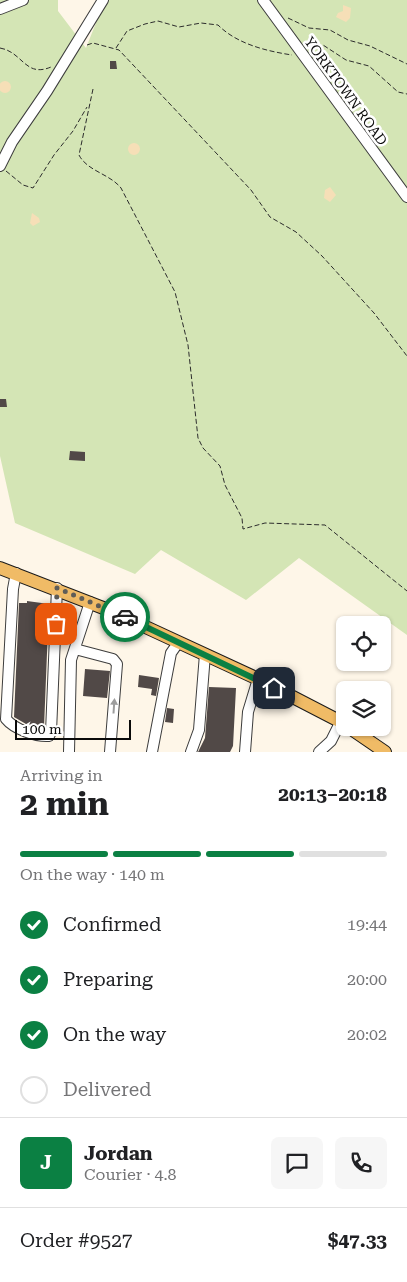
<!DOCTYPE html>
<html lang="en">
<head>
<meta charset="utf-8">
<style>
  body { margin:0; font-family:"Roboto Serif",serif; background:#f6f6f6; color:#202124; height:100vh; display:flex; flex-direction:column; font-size:19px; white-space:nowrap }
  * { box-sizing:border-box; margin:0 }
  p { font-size:16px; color:#757577 }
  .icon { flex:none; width:28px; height:28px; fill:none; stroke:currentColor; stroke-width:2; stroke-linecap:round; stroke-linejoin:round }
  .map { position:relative; height:752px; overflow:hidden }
  .sheet { display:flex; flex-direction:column; background:#fff; flex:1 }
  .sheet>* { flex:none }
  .tools { position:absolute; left:336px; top:616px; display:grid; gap:10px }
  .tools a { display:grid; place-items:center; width:55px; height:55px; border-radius:8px; background:#fff; box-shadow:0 1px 4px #0004; font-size:25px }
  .scale { position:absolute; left:15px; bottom:12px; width:116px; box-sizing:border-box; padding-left:5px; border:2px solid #0a0a0a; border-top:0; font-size:14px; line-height:18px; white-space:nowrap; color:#0a0a0a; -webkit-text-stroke:4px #fff; paint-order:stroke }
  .pin { position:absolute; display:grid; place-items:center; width:42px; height:42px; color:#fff; margin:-21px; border-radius:10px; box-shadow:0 2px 8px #0006 }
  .courier { position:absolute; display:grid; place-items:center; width:50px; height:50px; margin:-25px; border:4px solid #0b8043; border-radius:50%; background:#fff; color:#222; box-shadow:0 1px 6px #0007 }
  .summary em { font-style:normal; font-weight:700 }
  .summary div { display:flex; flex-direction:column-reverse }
  .summary { display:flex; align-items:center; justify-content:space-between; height:85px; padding:0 20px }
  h1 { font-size:32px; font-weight:700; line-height:38px }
  .bar { display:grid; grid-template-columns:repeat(4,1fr); gap:8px 5px; align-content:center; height:60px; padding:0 20px }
  .bar i { height:6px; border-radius:4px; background:#e0e0e0 }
  .bar .active { background:#0b8043 }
  .bar p { grid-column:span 4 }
  .line { display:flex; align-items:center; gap:12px; padding:0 20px; border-top:1px solid #e0e0e0 }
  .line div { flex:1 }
  .round { display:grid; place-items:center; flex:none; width:52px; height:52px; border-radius:8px; background:#f6f6f6 }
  ol { padding:0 20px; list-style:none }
  li { display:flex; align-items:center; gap:15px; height:55px }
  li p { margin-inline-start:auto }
  li .icon { padding:5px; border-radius:50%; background:#0b8043; color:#fff; stroke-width:4 }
  li:last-child { color:#757577 }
  li i { width:28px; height:28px; border:2px solid #e0e0e0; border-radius:50% }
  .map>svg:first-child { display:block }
  .green { fill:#d4e5b5 }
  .sand { fill:#f6dfb7 }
  .building { fill:#514947 }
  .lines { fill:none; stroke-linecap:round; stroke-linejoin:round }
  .minor-casing { stroke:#3d3d3d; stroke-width:12 }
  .major-casing { stroke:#1b1b1b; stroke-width:14 }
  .path { stroke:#2c2c2c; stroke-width:1; stroke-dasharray:5 2.5; stroke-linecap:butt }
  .minor { stroke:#fff; stroke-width:10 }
  .major { stroke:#f0bb66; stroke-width:12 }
  .oneway { fill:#9d9d9d }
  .done { stroke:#5f5d58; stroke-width:5; stroke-dasharray:0 9 }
  .route { stroke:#0b8043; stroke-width:6 }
  .labels { text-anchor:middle; stroke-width:5; stroke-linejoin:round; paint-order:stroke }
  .street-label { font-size:14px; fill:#0a0a0a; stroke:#fff }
</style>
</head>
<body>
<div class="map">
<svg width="407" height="752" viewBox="0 0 407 752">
  <rect width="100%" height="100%" fill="#fef6e8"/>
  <!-- green -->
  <path class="green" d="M0,0H58V11L86,48L105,0H407V635L299,558L246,600L161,550L135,574L15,523L0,456Z"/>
  <!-- sand -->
  <path class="sand" d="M343,5L351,8L350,18L346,22L336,17L338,13L343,11Z
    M-1 87a6 6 0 1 1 12 0a6 6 0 1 1-12 0Z
    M128 149a6 6 0 1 1 12 0a6 6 0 1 1-12 0Z
    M330,187L336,195L330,202L324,198L325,190Z
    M32,213L39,218L40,222L33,226L30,223Z"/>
  <!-- building -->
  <path class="building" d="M110,61H116L117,69H110Z
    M0,399H6L7,407H0Z
    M70,451L85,452V461L69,460Z
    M27,601L49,604L44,727L26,724L14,717L19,603H27Z
    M85,669L110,671L107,698L83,696Z
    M139,675L159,678L156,696L151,695L152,689L138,687Z
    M209,687L236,688L233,746L230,752H198L205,738Z
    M167,708L174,709L173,723L165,722Z"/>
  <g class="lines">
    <defs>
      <path id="minor" d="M263,0L407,197
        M0,9L23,0
        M0,166L12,142L47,91L103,0
        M16,573L13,589L6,719C14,729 36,737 49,736L51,732L57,588
        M75,649L113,659L117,664L110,752
        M69,752L71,660L90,602
        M152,752L171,653L178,643
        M191,752L199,730L205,654
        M245,752L248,712L258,679
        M319,752L331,741L341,721"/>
      <path id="major" d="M0,568L111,611L258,679L345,724
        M350,728L385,752"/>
    </defs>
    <!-- minor casing -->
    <use href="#minor" class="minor-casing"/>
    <!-- major casing -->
    <use href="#major" class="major-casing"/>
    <!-- path -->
    <path class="path" d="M288,18L309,28L330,30L348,40L370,46L407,64
      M87,45L93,43L119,50L251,190L270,217L296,232L322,256L374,313L407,356
      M0,48C23,52 25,78 51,67
      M116,48L127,31L145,24L158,21L179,27L201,23L218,25C237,44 266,51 292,55
      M310,51L323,45L346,60L369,66L398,92L407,94
      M93,89L79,155C87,171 110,174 121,188L175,292L188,345L198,438L203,448L220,466L225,485L242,518L243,529L265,523L325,525L407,591
      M6,171L23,185L33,188L54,155L73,131L87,107"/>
    <!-- minor -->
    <use href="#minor" class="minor"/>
    <!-- major -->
    <use href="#major" class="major"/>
  </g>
  <!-- one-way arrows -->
  <defs><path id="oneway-solid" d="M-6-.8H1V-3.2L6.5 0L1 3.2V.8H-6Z" transform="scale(1.25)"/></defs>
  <use class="oneway" href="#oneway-solid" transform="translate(114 706) rotate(-86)"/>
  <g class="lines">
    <!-- done -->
    <path class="done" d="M56,624L57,588L125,617"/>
    <!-- route -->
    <path class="route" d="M125,617L274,688"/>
  </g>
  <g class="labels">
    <!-- street labels -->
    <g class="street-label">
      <text transform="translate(346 91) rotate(54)" y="5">YORKTOWN ROAD</text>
    </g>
  </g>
</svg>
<div class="tools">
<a><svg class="icon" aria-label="locate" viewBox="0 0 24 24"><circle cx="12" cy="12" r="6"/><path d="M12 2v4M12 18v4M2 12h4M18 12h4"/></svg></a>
<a><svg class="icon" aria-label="layers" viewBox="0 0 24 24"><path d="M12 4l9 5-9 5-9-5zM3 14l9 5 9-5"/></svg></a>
</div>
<div class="scale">100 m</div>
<div class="pin" style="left:56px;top:624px;background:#ea580c"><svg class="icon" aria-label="bag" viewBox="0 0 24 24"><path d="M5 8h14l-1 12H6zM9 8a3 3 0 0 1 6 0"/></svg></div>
<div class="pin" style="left:274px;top:688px;background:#1f2937"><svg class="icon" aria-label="home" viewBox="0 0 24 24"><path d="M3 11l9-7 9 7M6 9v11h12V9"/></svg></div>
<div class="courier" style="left:125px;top:617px"><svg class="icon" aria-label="car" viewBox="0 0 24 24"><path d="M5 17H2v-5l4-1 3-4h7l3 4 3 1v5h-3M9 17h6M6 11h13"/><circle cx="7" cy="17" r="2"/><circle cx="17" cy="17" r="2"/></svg></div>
</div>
<section class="sheet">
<div class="summary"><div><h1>2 min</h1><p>Arriving in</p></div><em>20:13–20:18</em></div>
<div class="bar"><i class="active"></i><i class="active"></i><i class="active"></i><i></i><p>On the way · 140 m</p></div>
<ol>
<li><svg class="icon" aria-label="check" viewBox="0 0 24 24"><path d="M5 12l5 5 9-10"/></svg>Confirmed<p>19:44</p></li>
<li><svg class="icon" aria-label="check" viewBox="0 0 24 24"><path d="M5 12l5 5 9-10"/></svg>Preparing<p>20:00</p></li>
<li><svg class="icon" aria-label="check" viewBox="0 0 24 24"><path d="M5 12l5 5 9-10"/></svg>On the way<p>20:02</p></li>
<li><i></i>Delivered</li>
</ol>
<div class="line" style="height:90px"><b class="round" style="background:#0b8043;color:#fff">J</b><div><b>Jordan</b><p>Courier · 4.8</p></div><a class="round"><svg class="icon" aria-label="chat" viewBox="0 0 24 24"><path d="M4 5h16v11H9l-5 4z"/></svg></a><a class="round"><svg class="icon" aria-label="phone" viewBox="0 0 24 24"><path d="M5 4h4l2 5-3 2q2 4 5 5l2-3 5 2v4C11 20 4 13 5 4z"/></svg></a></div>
<div class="line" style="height:65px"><div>Order #9527</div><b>$47.33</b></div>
</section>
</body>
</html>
